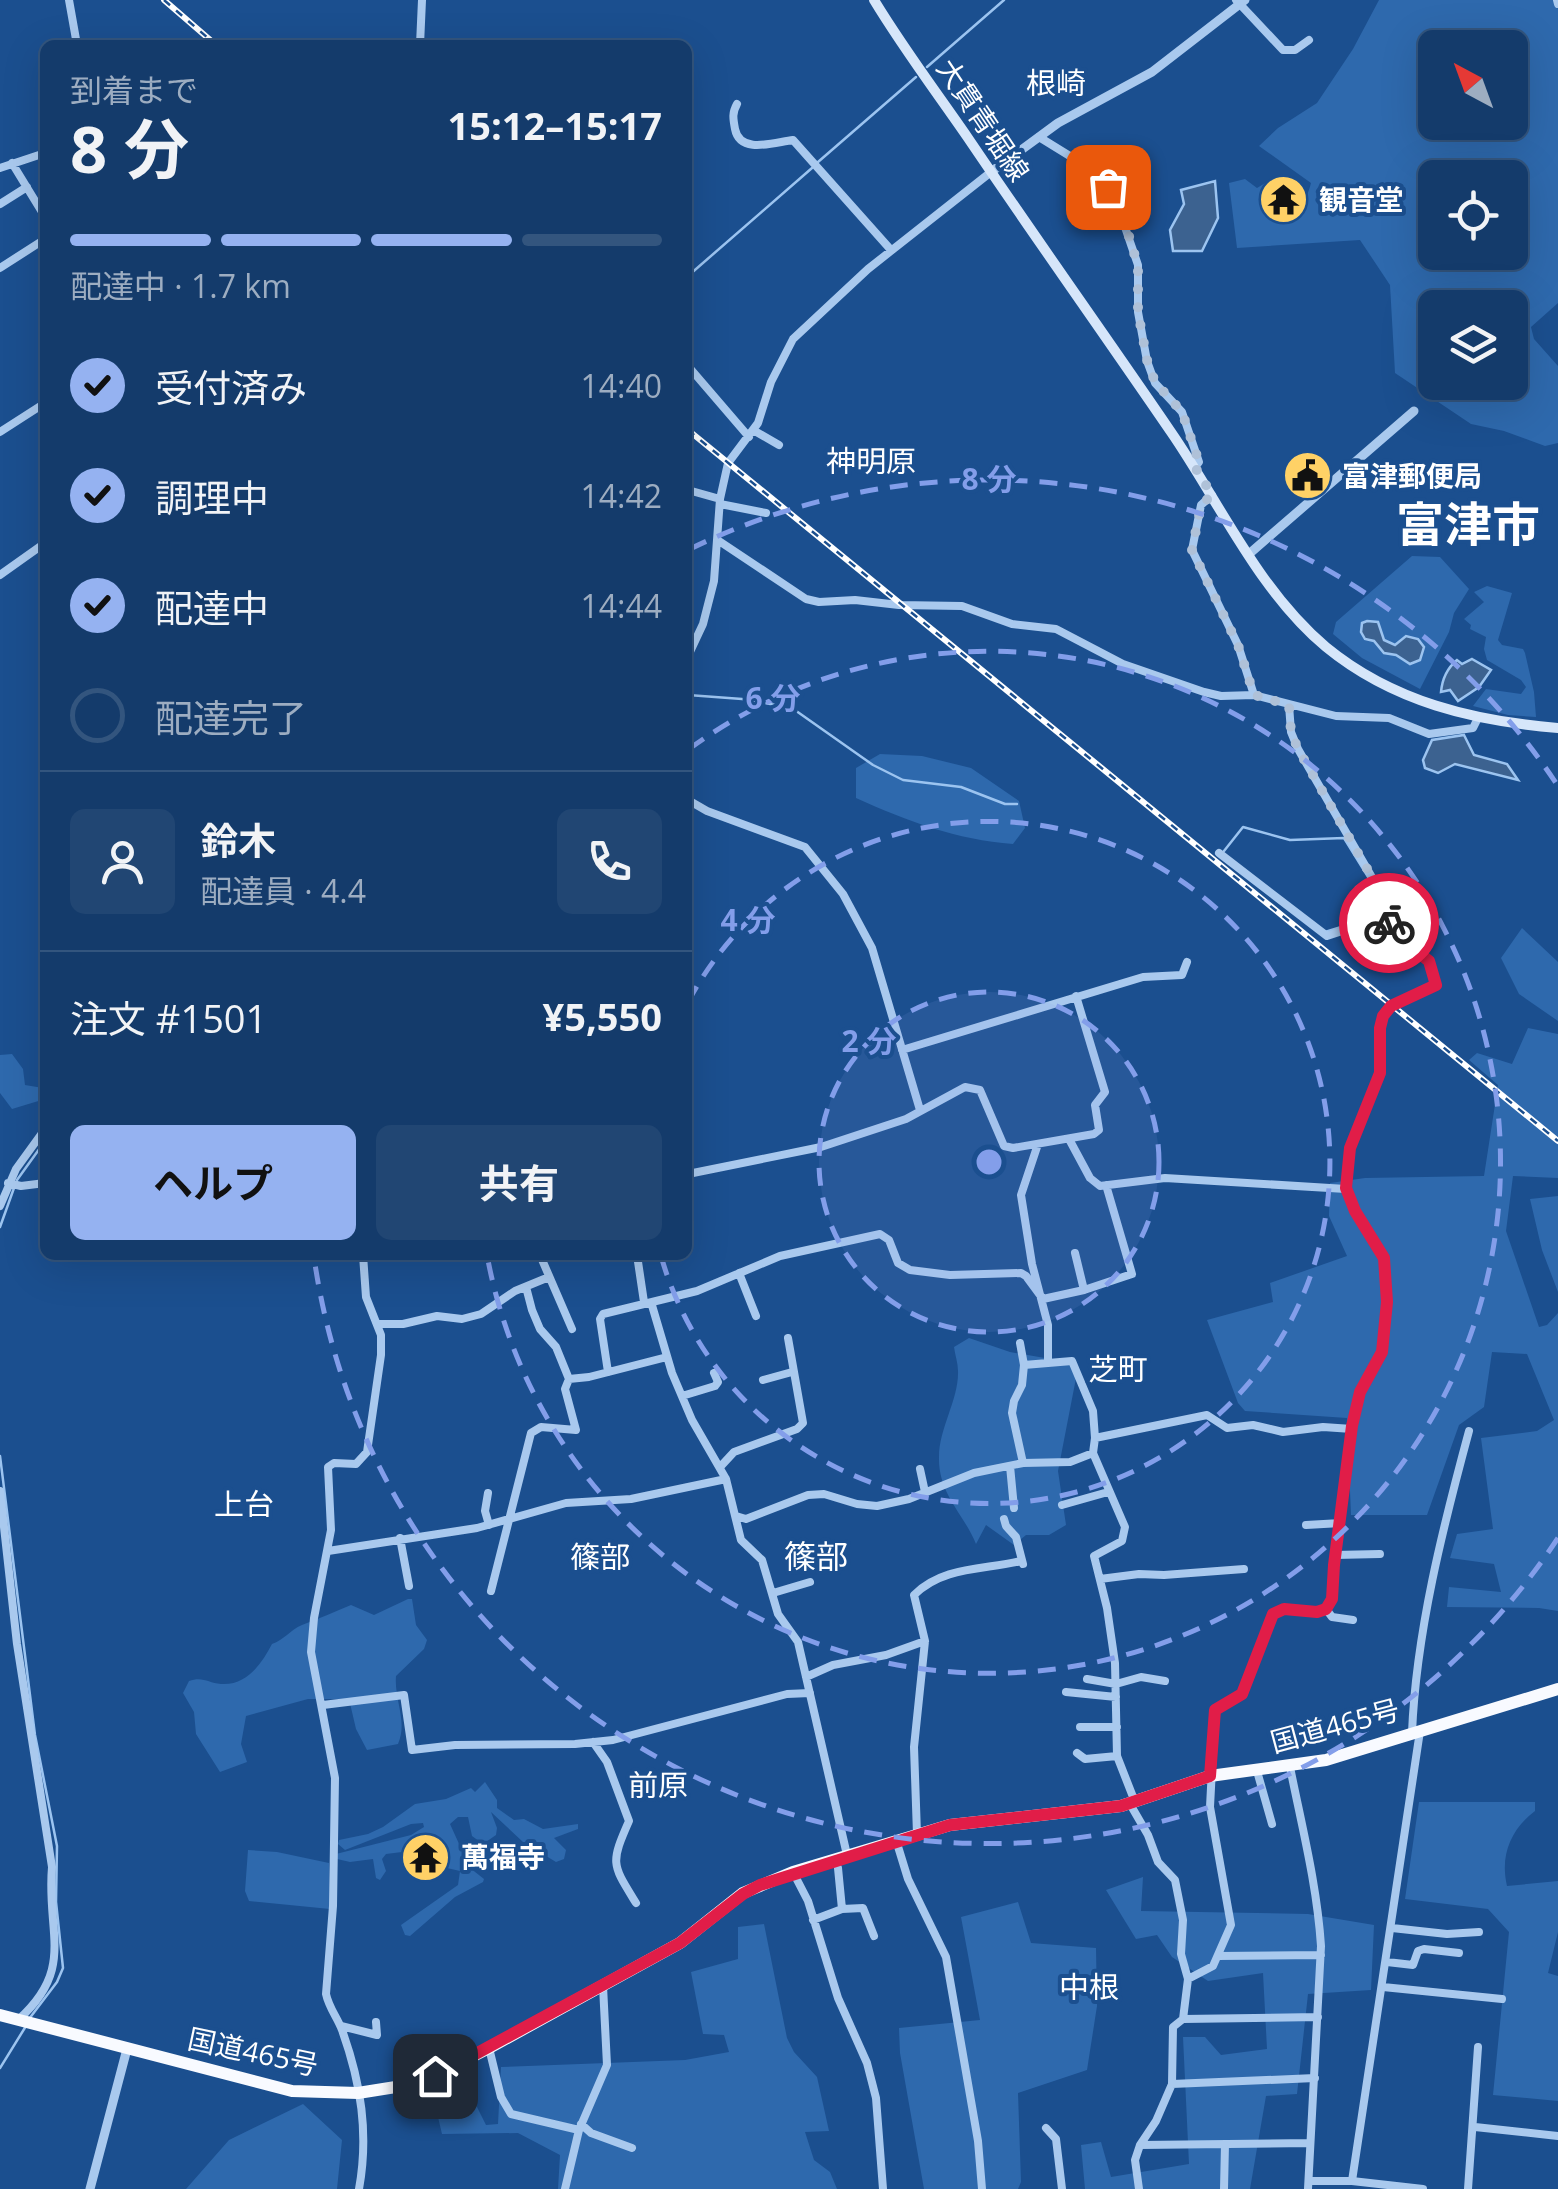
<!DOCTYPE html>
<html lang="ja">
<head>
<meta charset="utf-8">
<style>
  body { margin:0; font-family:"Open Sans","Noto Sans JP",sans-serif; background:#214673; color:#f1f3f6; height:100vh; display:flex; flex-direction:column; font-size:38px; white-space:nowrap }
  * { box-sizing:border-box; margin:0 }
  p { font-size:32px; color:#9dadc1 }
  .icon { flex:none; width:55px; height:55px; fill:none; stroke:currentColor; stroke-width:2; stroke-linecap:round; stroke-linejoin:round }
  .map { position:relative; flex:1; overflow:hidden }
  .panel { position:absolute; left:40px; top:40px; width:652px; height:1220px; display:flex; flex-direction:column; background:#143b6b; border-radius:15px; box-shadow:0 10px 40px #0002,0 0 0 2px #33557e }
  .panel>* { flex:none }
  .needle { width:65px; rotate:319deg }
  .controls { position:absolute; left:1418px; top:30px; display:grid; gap:20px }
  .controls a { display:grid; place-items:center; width:110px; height:110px; border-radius:15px; background:#143b6b; box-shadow:0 10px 40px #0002,0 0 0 2px #33557e; font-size:50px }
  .pin { position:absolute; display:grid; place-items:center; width:85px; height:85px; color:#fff; margin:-42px; border-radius:20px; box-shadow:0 5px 15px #0006 }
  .courier { position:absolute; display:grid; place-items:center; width:100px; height:100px; margin:-50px; border:8px solid #e11d48; border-radius:50%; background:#fff; color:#222; box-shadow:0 2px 12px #0007 }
  .summary em { font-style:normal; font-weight:700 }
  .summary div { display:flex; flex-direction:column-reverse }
  .summary { display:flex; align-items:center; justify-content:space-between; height:170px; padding:0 30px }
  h1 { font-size:65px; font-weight:700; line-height:75px }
  .bar { display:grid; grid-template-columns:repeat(4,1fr); gap:15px 10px; align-content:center; height:120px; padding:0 30px }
  .bar i { height:12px; border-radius:8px; background:#33557e }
  .bar .current { background:#95b2f1 }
  .bar p { grid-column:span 4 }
  .line { display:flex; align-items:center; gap:25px; padding:0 30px; border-top:2px solid #33557e }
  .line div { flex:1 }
  .round { display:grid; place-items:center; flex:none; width:105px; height:105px; border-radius:15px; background:#214673 }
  ol { padding:0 30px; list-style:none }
  li { display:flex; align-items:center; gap:30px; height:110px }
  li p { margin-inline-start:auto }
  li .icon { padding:10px; border-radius:50%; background:#95b2f1; color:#111; stroke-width:4 }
  li:last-child { color:#9dadc1 }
  li i { width:55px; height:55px; border:5px solid #33557e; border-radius:50% }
  .button { display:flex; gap:20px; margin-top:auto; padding:20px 30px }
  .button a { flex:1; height:115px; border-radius:15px; background:#95b2f1; color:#111; font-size:40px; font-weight:700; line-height:115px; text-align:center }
  .button a+a { background:#214673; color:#f1f3f6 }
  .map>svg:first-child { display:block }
  .green { fill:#2e69ad; fill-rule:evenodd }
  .water { fill:#3c6290; stroke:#9cc4f0; stroke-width:2.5 }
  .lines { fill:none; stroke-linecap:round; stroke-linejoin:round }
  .stream { stroke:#9cc4f0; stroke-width:2.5 }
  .minor { stroke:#a9c9ee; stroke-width:8 }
  .tertiary { stroke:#a9c9ee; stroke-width:9 }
  .secondary { stroke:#d6e6fa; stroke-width:10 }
  .trunk { stroke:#f8faff; stroke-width:12 }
  .rail-casing { stroke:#fff; stroke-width:6 }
  .rail { stroke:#1b4f8f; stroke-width:2.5; stroke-dasharray:8; stroke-linecap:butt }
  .done { stroke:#afc1d8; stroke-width:10; stroke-dasharray:0 18 }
  .route { stroke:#e11d48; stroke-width:12 }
  .ring { fill:none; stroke:#839eea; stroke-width:5; stroke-dasharray:18 12 }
  .labels { text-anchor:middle; stroke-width:8; stroke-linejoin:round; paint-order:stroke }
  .street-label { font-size:28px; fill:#fff; stroke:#1b4f8f }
  .poi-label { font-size:28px; font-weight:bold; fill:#fff; stroke:#1b4f8f; text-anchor:start }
  .neighbourhood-label { font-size:30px; fill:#fff; stroke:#1b4f8f }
  .quarter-label { font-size:32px; fill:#fff; stroke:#1b4f8f }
  .town-label { font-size:48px; font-weight:bold; fill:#fff; stroke:#1b4f8f }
  .centre { fill:#839eea; stroke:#1b4f8f; stroke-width:5 }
  .ring-label { font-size:30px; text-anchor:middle; font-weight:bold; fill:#839eea; stroke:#1b4f8f; stroke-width:8; stroke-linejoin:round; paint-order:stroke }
</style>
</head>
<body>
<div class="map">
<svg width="1558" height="2189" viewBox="0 0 1558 2189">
  <rect width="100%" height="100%" fill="#1b4f8f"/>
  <!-- green -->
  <path class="green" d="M1379,0H1558V303L1531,327L1534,339L1558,366V443L1545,446L1504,431L1471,424L1395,373L1390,285L1360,240L1237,248L1229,183L1245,179L1257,188L1277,176L1284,190L1277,200L1279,208C1299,210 1307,200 1311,183L1259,146L1278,128L1317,103L1353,49ZM1435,48H1510V122H1435ZM1435,178H1510V252H1435ZM1435,308H1510V382H1435Z
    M1412,556L1440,557L1469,589L1454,613L1449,632L1420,689L1362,658L1333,634L1336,622Z
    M1487,586L1512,593L1498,640L1502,645L1523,649L1525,653L1534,692L1536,717L1508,715L1473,706L1486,689L1521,694L1526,687L1521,680L1487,660L1484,649L1486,637L1470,629L1471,625L1464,619L1484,602L1474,592Z
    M880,754L922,756L971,768L1019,801L1025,828L1013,844C957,840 907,821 856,798V768Z
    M1522,928L1558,962V1021L1519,994L1501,958Z
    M1528,1028L1558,1034V1178L1513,1176L1506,1231L1539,1327L1547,1325L1558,1313V1611L1539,1608L1447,1607L1449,1587L1501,1592L1494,1564L1450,1558L1457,1534L1493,1529L1481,1438L1537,1431L1554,1420L1527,1354L1492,1352L1484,1407L1459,1425L1427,1515H1351L1347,1418L1245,1411L1238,1403L1207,1320L1273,1302L1270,1283L1347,1256L1329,1216L1330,1183L1365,1178L1484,1176L1498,1085L1469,1060L1477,1053L1512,1064Z
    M12,1054L23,1069L25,1085L43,1088L45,1099L12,1109L0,1093V1055Z
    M1558,1196V1292L1542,1250L1530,1199Z
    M969,1338L1010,1352L1068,1362L1077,1373L1058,1471L1066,1525L1049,1535H1026L1014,1545L986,1525L976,1544C964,1514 938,1494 939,1457C939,1428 959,1399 958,1371C958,1363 955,1355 954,1347Z
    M408,1599H412L416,1625L427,1640L424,1649L396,1676C394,1700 408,1721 398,1744L367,1750L356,1729L349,1699H308L246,1716L241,1744L247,1762L220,1772L196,1734L194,1712L183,1693L189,1681C203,1676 208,1683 221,1684C247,1686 262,1663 272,1644C284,1640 290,1630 302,1625C318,1619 334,1612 351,1605L374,1615Z
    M485,1782L497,1800V1808L514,1820L524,1819L543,1829L578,1824V1829L554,1838L566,1850L564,1859L556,1862L523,1842L491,1812L497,1828L496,1835L483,1844L472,1836L468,1817H458L450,1824L470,1868L484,1879L483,1882L455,1897L410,1936L405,1935L401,1925L458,1885L460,1871L438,1866L436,1863L440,1855L432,1844L412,1860L402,1852L386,1854L382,1859L386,1871L380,1880L376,1878L373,1859L350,1862L337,1859L336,1854L411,1835L424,1827L423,1823L411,1824L345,1850L338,1844L339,1840L368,1834L383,1827L415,1804L446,1799L471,1788L475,1792Z
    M1419,1802H1535V1811C1510,1830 1500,1856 1507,1886L1558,1881V1932L1548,1973L1558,1976V2101L1493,2095L1509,1932L1488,1909L1405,1899Z
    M248,1850L277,1852L329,1863L330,1909L249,1901L245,1891Z
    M1143,1877L1141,1911L1308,1914L1374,1925L1371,1990L1308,1994L1297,2094L1266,2096L1250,2189H1085L1081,2145L1101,2142L1111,2177L1189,2164L1183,2037H1205L1221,2055L1267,2049L1263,1973L1208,1981L1172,1957L1157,1935L1136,1939L1106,1890Z
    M1018,1902L1031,1943L1096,1948L1097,2006L1087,2070L1018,2093L1021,2182L1018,2189H924L900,2053L899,2028L980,2020L961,1917Z
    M764,1924L787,2038L794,2052L817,2077L829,2131L805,2132L814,2160L830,2172L837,2189H558L560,2155L518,2133L442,2134L437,2113L476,2105L486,2125L498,2124L501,2067L685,2060L729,2052L724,2035L703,2034L691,1972L738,1959V1927Z
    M303,2104L342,2140L337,2189H186L229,2140Z"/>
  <!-- water -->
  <path class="water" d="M1215,181L1218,218L1202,251H1173L1170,230L1184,204L1181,190Z
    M1367,621L1378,622L1384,640L1395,645L1406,636L1418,639L1424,647L1420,660L1410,664L1396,655L1384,653L1374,641L1365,639L1361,632L1362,623Z
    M1472,659L1491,670L1479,687L1458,701L1450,690L1441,692C1442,681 1445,670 1457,660L1462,664Z
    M1464,735L1474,755L1507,764L1518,780L1455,764L1438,773L1425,768L1423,760L1432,740Z"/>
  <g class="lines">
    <!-- stream -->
    <path class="stream" d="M927,67L1004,0
      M818,162L916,77
      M688,276L812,168
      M688,695L742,699L792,708L873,765L903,780L961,787L1005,804H1017
      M1224,851L1243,827L1290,840L1344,838L1370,880L1356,887L1364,920L1325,932
      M17,1180L45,1141
      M0,1227L14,1188
      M0,1456L35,1735L57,1846L56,1902L63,1968L57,1982L29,2019
      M0,2068L26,2026"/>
    <!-- minor -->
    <path class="minor" d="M69,0L77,45
      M1236,0L1283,50H1295L1309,40
      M1557,0L1558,4
      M420,45L422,0
      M737,104C732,113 733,118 735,129C740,155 775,142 793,140L891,250
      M1039,137L1099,174L1116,201L1138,265V312L1147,361L1155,383L1182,412L1199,462L1195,467
      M12,163L45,217
      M0,168L45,153
      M0,204L27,187
      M0,268L45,239
      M688,366L749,437
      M753,430L779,445
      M0,432L45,403
      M688,490L720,499
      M1212,495L1201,505L1192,550L1238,645L1254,695
      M720,504L766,513
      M719,541L806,599L819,602L855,600L899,605L962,606L1012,624L1056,629L1123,664L1204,692L1221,696L1254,695L1336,716L1389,718L1429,734L1473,728L1478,718
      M0,575L45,543
      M688,656L703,624L714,581L720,499L728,463L758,423L771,382L793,339L868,269L991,172
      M688,800L707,811L805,847L843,894L872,948L920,1110
      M1219,853L1327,936L1385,917
      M902,1050L1143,977L1182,975L1187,962
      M1069,1139L1090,1178L1100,1186L1165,1178L1346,1189
      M1038,1144L1021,1195L1032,1264L1048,1325V1361
      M688,1174L821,1147L906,1119L965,1087L980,1090L1004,1146L1013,1148L1094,1134L1099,1130L1095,1105L1105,1092L1076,996
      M8,1183L21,1186L45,1183
      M0,1206L16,1169L45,1129
      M1075,1253L1084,1290
      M540,1255L572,1329
      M637,1255L644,1302
      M739,1273L756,1316
      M526,1287L532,1310L540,1329L556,1347L569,1379L589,1377L667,1357
      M651,1302L672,1373L692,1420L726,1479L741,1540L762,1560L778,1614L798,1642L847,1855
      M377,1324H403L437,1316L462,1319L481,1314L515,1291L549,1277
      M1020,1343L1024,1365L1022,1385L1014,1401L1012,1413L1023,1463
      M1024,1365L1072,1361L1093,1411L1095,1438L1093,1453L1125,1527L1122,1541L1094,1556L1107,1608L1115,1663L1117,1756L1135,1802
      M608,1372L600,1319L603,1314L697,1291L780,1256L880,1234L889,1240L898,1263L910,1270L950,1275L1021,1273L1026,1276L1043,1299L1084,1290L1132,1274L1106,1185
      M763,1380L792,1372
      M682,1396L715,1386L718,1382L714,1373
      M1095,1438L1207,1415L1227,1428L1253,1425L1283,1432L1323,1427L1352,1429
      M721,1466L734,1452L797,1429L803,1423L788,1338
      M1010,1466L1014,1508
      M920,1469L925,1492
      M0,1491L17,1644L52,1867C46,1933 76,1968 18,2020
      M488,1493L485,1511L489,1525
      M1062,1505L1108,1492
      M736,1516L746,1519L808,1495L824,1494L857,1504L877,1506L909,1499L974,1473L1023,1463L1070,1462L1093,1453
      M1004,1519L1006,1526L1016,1537L1023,1564
      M1306,1525L1341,1523
      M400,1538L409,1586
      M328,1551L477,1528L566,1503L631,1499L726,1479
      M1335,1555L1380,1554
      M1100,1579L1139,1574L1164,1575L1244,1569
      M491,1591L531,1433L541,1427L576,1430L565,1389L569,1379
      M773,1593L810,1582
      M1326,1609L1332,1617L1353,1620
      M806,1677L833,1665L886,1655L925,1641
      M1087,1679L1116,1684L1141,1677L1165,1681
      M1066,1692L1116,1697
      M323,1705L404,1695L412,1750L455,1745L575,1744L613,1740L787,1694L810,1693
      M1080,1727H1117
      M1412,1733C1416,1633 1443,1527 1469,1431
      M593,1742L607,1762L629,1821C610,1864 612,1864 636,1903
      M1077,1753L1085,1759L1117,1756
      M1290,1767C1302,1827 1317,1885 1321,1946L1308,2189
      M1257,1771L1272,1824
      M1130,1804L1148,1835L1158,1862L1175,1880L1183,1920L1181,1954L1188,1979L1183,2019L1173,2027L1172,2084L1156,2121L1140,2145
      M917,1834L914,1747L925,1641L914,1595C943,1566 984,1570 1021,1561
      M896,1840L908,1879L946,1957L978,2141L982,2189
      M838,1868L842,1909
      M793,1872L808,1901L838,1998L867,2063L876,2098L883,2189
      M813,1920L842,1909L863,1908L874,1936
      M1392,1928L1447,1934L1479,1932
      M1218,1956L1321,1955
      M1387,1962L1413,1965L1418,1951L1424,1949L1459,1953
      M1188,1979L1213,1966L1231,1925L1210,1807L1215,1710L1242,1694L1273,1614L1284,1609L1323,1611L1330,1604L1334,1590V1565L1352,1426L1360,1392L1382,1351L1387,1302L1384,1257L1355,1211L1346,1189L1351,1148L1381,1073L1380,1028L1383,1015L1391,1006L1436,985L1429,961L1397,937L1385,917L1377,886L1298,749L1291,732L1289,705
      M1383,1987L1502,1999
      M1183,2019L1318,2017
      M341,2026L377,2035L376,2022
      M489,2048L501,2097L511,2114L579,2130
      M1172,2084L1315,2078
      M581,2124L591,2133L632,2148
      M1475,2127L1558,2136
      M1046,2128L1056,2139L1062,2189
      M1309,2181H1352L1423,2189
      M1352,2181L1420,1731
      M359,2189C369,2134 361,2083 342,2030C337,2017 329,2008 326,1994L333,1906L335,1778L311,1652L314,1618L331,1530L328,1467L334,1463L356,1464L367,1452L381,1355V1335L366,1297L363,1255
      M565,2189L579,2130L607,2065L603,1986
      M1139,2189L1135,2160L1140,2145L1310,2143
      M1224,2189L1225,2144
      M1468,2189L1478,2047"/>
    <!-- tertiary -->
    <path class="tertiary" d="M991,172L1058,123L1152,72L1245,0
      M1249,554L1414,411
      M90,2189L127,2049"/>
    <!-- secondary -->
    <path class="secondary" d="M874,0C903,48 937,93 968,138C1035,237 1104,334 1171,432C1220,503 1258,590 1326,647C1393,702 1474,721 1558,728"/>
    <!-- trunk -->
    <path class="trunk" d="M0,2015L292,2091L358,2093L402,2086L435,2076L489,2048L680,1943L743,1893L793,1872L950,1825L1121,1806L1210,1776L1326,1760L1558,1689"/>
    <defs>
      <path id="rail" d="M164,0L216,45
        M688,430L1558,1141"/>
    </defs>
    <!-- rail casing -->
    <use href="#rail" class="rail-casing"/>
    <!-- rail -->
    <use href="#rail" class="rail"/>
  </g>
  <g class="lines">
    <!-- done -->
    <path class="done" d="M1108,187L1125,223L1138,266V312L1147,360L1155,382L1182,412L1199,462L1195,467L1212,495L1201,505L1192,550L1238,645L1254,695L1289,705L1291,732L1298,749L1377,886L1389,923"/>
    <!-- route -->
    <path class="route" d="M435,2076L680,1943L743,1894L760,1885L950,1825L1121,1806L1210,1776L1215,1710L1242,1694L1273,1614L1284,1609L1317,1612L1326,1609L1332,1599L1334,1565L1352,1426L1360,1392L1382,1352L1387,1302L1384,1258L1355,1211L1346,1188L1350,1148L1380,1073V1028L1383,1016L1391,1006L1436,985L1429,961L1398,937L1389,923"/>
  </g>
  <!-- distance rings -->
  <circle cx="989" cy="1162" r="170" fill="#839eea" fill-opacity=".12"/>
  <g class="ring">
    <circle cx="989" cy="1162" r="170"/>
    <path d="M688 1002A341 341 0 1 1 661 1256"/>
    <path d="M689 749A511 511 0 1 1 487 1255"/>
    <path d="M1558 1538A682 682 0 0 1 314 1257M690 549A682 682 0 0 1 1558 786"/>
  </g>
  <!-- icons -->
  <defs>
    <symbol id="temple-disc" viewBox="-11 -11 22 22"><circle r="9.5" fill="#ffd166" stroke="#1b4f8f"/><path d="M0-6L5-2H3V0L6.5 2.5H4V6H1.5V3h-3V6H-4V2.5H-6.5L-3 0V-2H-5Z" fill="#111"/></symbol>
    <symbol id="civic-disc" viewBox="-11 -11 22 22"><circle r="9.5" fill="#ffd166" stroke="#1b4f8f"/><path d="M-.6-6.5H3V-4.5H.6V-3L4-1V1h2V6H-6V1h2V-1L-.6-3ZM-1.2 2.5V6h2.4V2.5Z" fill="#111"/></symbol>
  </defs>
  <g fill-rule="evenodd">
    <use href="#temple-disc" x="1256" y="172" width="55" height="55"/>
    <use href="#civic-disc" x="1280" y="448" width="55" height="55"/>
    <use href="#temple-disc" x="398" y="1830" width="55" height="55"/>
  </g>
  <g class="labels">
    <!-- street labels -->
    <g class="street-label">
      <text transform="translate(983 120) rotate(56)" y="10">大貫青堀線</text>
      <text transform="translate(1335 1726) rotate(-15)" y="10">国道465号</text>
      <text transform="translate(253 2052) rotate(12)" y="10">国道465号</text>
    </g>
    <!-- poi labels -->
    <g class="poi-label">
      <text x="1319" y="210">観音堂</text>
      <text x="1342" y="486">富津郵便局</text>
      <text x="461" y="1867">萬福寺</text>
    </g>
    <!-- neighbourhood labels -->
    <g class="neighbourhood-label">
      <text x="1056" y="94">根崎</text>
      <text x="871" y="472">神明原</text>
      <text x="1118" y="1380">芝町</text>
      <text x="244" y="1515">上台</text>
      <text x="600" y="1568">篠部</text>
      <text x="658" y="1796">前原</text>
      <text x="1089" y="1998">中根</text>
    </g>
    <!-- quarter labels -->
    <g class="quarter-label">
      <text x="816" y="1568">篠部</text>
    </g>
    <!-- town labels -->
    <g class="town-label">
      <text x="1468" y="542">富津市</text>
    </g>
  </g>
  <circle cx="989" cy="1162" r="15" class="centre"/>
  <g class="ring-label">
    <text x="989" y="490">8 分</text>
    <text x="773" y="709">6 分</text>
    <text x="748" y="931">4 分</text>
    <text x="869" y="1052">2 分</text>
  </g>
</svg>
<div class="controls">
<a><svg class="needle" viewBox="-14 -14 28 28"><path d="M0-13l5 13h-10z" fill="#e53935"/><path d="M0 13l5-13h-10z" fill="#9dadc1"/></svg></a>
<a><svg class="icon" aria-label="locate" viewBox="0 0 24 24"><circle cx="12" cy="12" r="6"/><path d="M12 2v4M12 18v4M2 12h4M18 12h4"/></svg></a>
<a><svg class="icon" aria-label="layers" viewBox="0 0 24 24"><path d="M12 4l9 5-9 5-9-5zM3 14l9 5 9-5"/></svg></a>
</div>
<div class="pin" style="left:1108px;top:187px;background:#ea580c"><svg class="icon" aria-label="bag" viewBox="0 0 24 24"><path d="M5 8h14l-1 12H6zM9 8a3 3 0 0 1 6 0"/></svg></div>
<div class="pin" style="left:435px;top:2076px;background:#1f2937"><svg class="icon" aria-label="home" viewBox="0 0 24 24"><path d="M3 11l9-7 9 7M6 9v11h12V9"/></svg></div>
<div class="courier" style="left:1389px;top:923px"><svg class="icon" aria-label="bike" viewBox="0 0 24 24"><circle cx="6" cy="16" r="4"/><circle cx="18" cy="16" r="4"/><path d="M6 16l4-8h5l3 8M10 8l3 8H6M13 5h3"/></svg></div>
<section class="panel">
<div class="summary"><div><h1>8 分</h1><p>到着まで</p></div><em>15:12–15:17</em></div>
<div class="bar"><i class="current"></i><i class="current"></i><i class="current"></i><i></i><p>配達中 · 1.7 km</p></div>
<ol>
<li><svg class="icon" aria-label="check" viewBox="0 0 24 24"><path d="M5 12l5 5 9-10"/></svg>受付済み<p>14:40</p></li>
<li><svg class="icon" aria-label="check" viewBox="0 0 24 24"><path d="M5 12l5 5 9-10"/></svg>調理中<p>14:42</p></li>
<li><svg class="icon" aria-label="check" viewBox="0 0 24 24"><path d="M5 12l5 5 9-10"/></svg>配達中<p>14:44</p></li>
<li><i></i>配達完了</li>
</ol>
<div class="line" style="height:180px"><a class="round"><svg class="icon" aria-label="person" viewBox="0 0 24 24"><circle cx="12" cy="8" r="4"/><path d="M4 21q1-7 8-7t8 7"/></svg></a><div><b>鈴木</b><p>配達員 · 4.4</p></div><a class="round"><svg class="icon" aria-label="phone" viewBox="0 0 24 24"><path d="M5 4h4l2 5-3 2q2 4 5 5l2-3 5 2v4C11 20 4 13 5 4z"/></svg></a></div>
<div class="line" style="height:130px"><div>注文 #1501</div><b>¥5,550</b></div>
<div class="button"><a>ヘルプ</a><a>共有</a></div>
</section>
</div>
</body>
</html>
